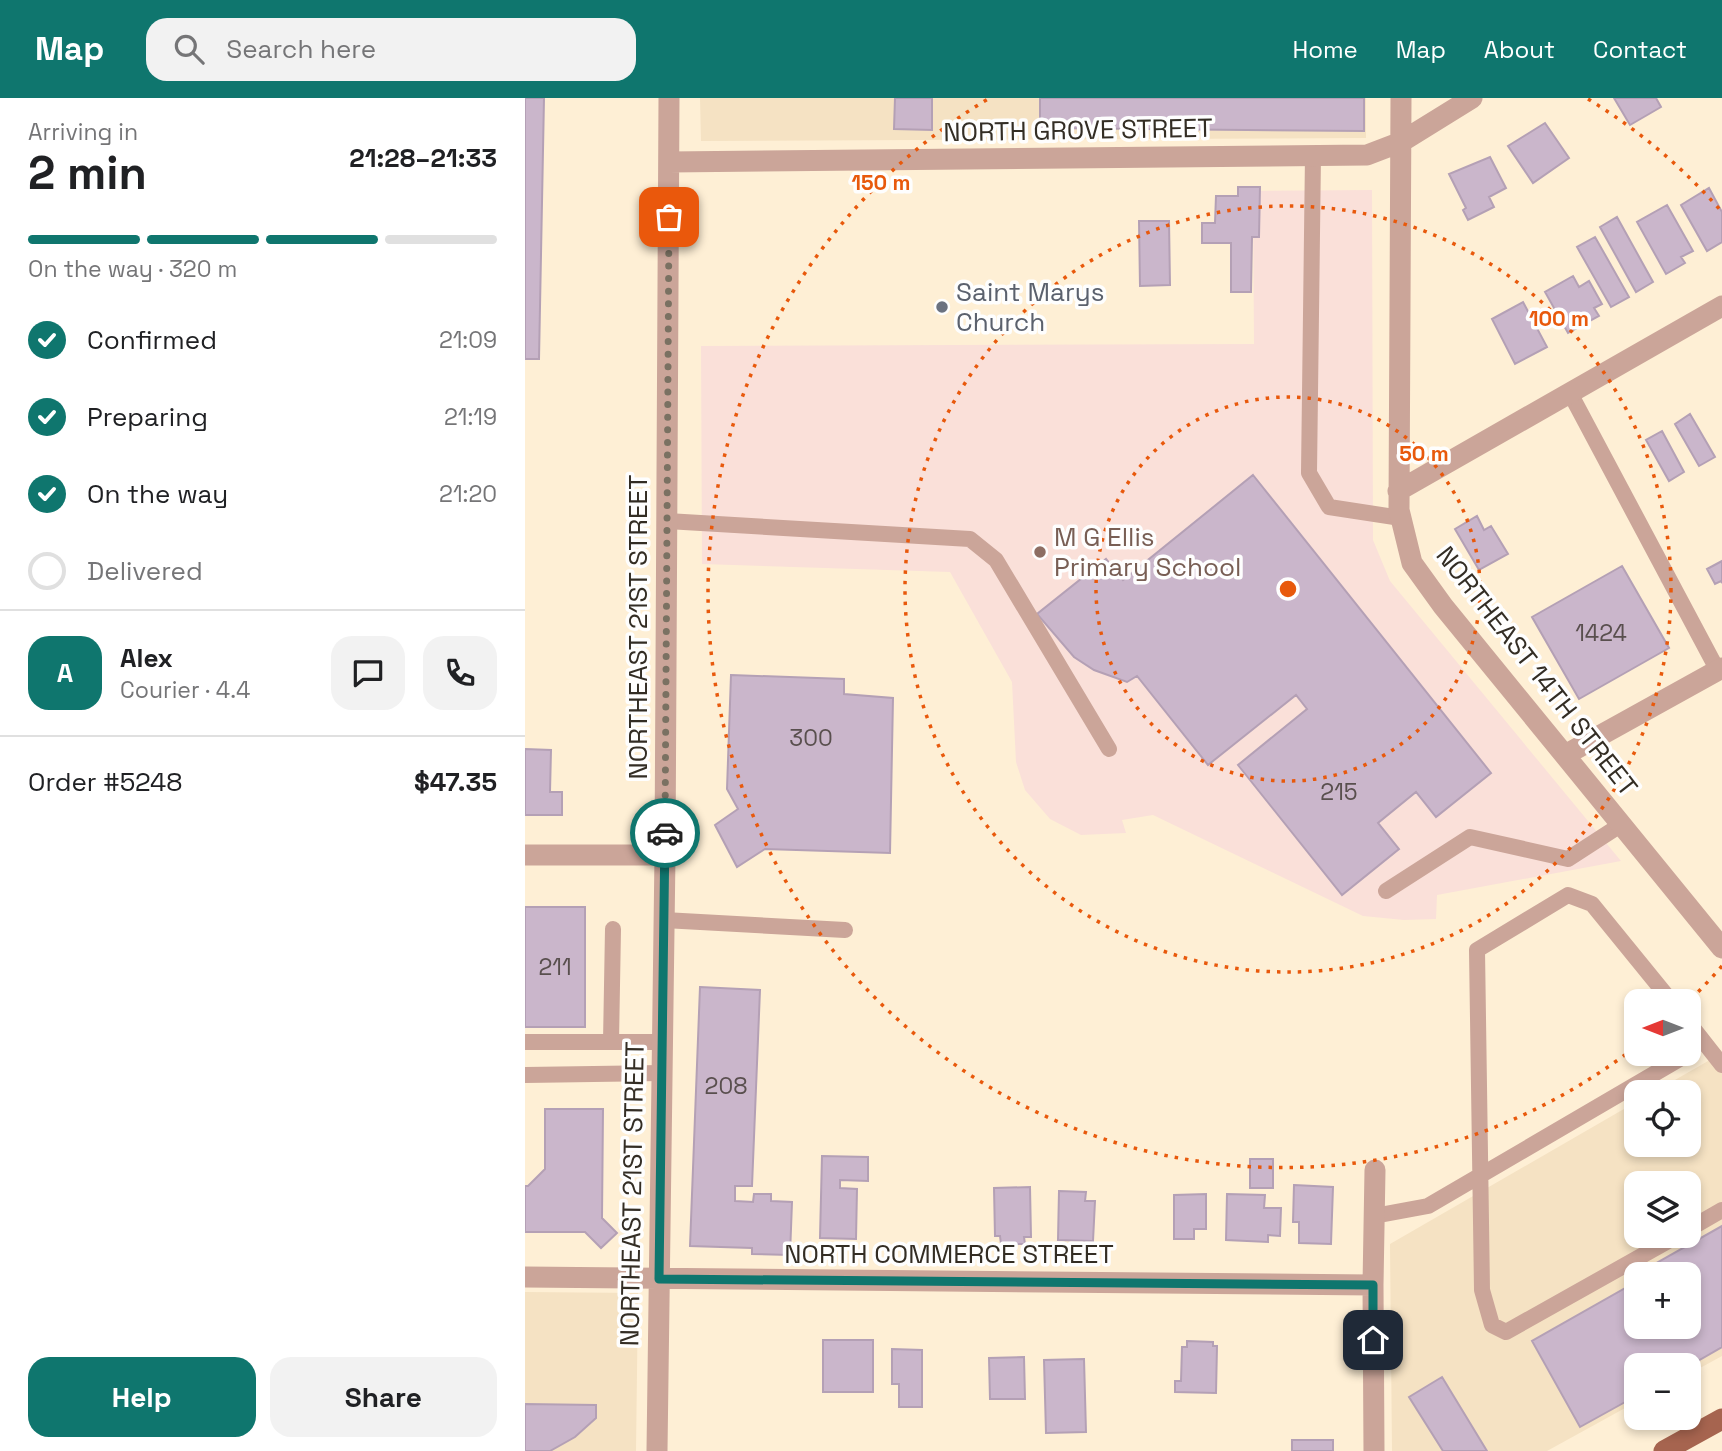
<!DOCTYPE html>
<html lang="en">
<head>
<meta charset="utf-8">
<style>
  body { margin:0; font-family:"Space Grotesk",sans-serif; background:#f2f2f2; color:#202124; height:100vh; display:flex; flex-direction:column; font-size:26px; white-space:nowrap }
  * { box-sizing:border-box; margin:0 }
  p { font-size:23px; color:#757577 }
  .icon { flex:none; width:38px; height:38px; fill:none; stroke:currentColor; stroke-width:2; stroke-linecap:round; stroke-linejoin:round }
  .map { position:relative; flex:1; overflow:hidden }
  .drawer { display:flex; flex-direction:column; background:#fff; width:525px }
  .drawer>* { flex:none }
  .needle { width:46px; rotate:270deg }
  .fabs { position:absolute; left:1099px; top:891px; display:grid; gap:14px }
  .fabs a { display:grid; place-items:center; width:77px; height:77px; border-radius:14px; background:#fff; box-shadow:0 4px 10px #0003; font-size:35px }
  .pin { position:absolute; display:grid; place-items:center; width:60px; height:60px; color:#fff; margin:-30px; border-radius:14px; box-shadow:0 4px 10px #0006 }
  .courier { position:absolute; display:grid; place-items:center; width:70px; height:70px; margin:-35px; border:5px solid #0f766e; border-radius:50%; background:#fff; color:#222; box-shadow:0 2px 9px #0007 }
  .headline em { font-style:normal; font-weight:800 }
  .headline div { display:flex; flex-direction:column-reverse }
  .headline { display:flex; align-items:center; justify-content:space-between; height:119px; padding:0 28px }
  h1 { font-size:46px; font-weight:800; line-height:52px }
  .bar { display:grid; grid-template-columns:repeat(4,1fr); gap:10px 7px; align-content:center; height:84px; padding:0 28px }
  .bar i { height:9px; border-radius:5px; background:#e0e0e0 }
  .bar .on { background:#0f766e }
  .bar p { grid-column:span 4 }
  .line { display:flex; align-items:center; gap:18px; padding:0 28px; border-top:2px solid #e0e0e0 }
  .line div { flex:1 }
  .round { display:grid; place-items:center; flex:none; width:74px; height:74px; border-radius:21px; background:#f2f2f2 }
  ol { padding:0 28px; list-style:none }
  li { display:flex; align-items:center; gap:21px; height:77px }
  li p { margin-inline-start:auto }
  li .icon { padding:7px; border-radius:50%; background:#0f766e; color:#fff; stroke-width:4 }
  li:last-child { color:#757577 }
  li i { width:38px; height:38px; border:4px solid #e0e0e0; border-radius:50% }
  .action { display:flex; gap:14px; margin-top:auto; padding:14px 28px }
  .action a { flex:1; height:80px; border-radius:21px; background:#0f766e; color:#fff; font-size:28px; font-weight:800; line-height:80px; text-align:center }
  .action a+a { background:#f2f2f2; color:#202124 }
  header { display:flex; align-items:center; gap:42px; box-sizing:border-box; height:98px; padding:0 35px; background:#0f766e; color:#fff }
  header strong { font-size:33px }
  nav { display:flex; gap:38px; margin-inline-start:auto; font-size:24px }
  .search { width:490px; height:63px; background:#f2f2f2; display:flex; align-items:center; gap:18px; box-sizing:border-box; padding:0 24px; border-radius:21px; color:#757577; font-size:26px }
  main { display:flex; flex:1; min-height:0 }
  .map>svg:first-child { display:block }
  .built { fill:#f5e2c3; fill-rule:evenodd }
  .education { fill:#fae0d9 }
  .building { fill:#cab6cb; stroke:#b4a0b5; stroke-width:2 }
  .lines { fill:none; stroke-linecap:round; stroke-linejoin:round }
  .service { stroke:#cba599; stroke-width:16 }
  .minor { stroke:#cba599; stroke-width:21 }
  .primary { stroke:#a6644f; stroke-width:21 }
  .done { stroke:#7a7162; stroke-width:7; stroke-dasharray:0 12.6 }
  .route { stroke:#0f766e; stroke-width:9 }
  .ring { fill:none; stroke:#e8590c; stroke-width:3.5; stroke-dasharray:3.5 7 }
  .worship-dot { fill:#6b7280; stroke:#fefefe; stroke-width:2.5 }
  .education-dot { fill:#8d6e63; stroke:#fefefe; stroke-width:2.5 }
  .labels { text-anchor:middle; stroke-width:7; stroke-linejoin:round; paint-order:stroke }
  .number-label { font-size:23px; fill:#594f4e }
  .street-label { font-size:26px; fill:#332d24; stroke:#fefefe }
  .worship-label { font-size:26px; fill:#5b616d; stroke:#fefefe; text-anchor:start }
  .education-label { font-size:26px; fill:#785e54; stroke:#fefefe; text-anchor:start }
  .centre { fill:#e8590c; stroke:#fefefe; stroke-width:3.5 }
  .ring-label { font-size:21px; text-anchor:middle; font-weight:bold; fill:#e8590c; stroke:#fefefe; stroke-width:7; stroke-linejoin:round; paint-order:stroke }
</style>
</head>
<body>
<header>
<strong>Map</strong>
<div class="search"><svg class="icon" aria-label="search" viewBox="0 0 24 24"><circle cx="10" cy="10" r="6"/><path d="M15 15l6 6"/></svg>Search here</div>
<nav><a>Home</a><a>Map</a><a>About</a><a>Contact</a></nav>
</header>
<main>
<section class="drawer">
<div class="headline"><div><h1>2 min</h1><p>Arriving in</p></div><em>21:28–21:33</em></div>
<div class="bar"><i class="on"></i><i class="on"></i><i class="on"></i><i></i><p>On the way · 320 m</p></div>
<ol>
<li><svg class="icon" aria-label="check" viewBox="0 0 24 24"><path d="M5 12l5 5 9-10"/></svg>Confirmed<p>21:09</p></li>
<li><svg class="icon" aria-label="check" viewBox="0 0 24 24"><path d="M5 12l5 5 9-10"/></svg>Preparing<p>21:19</p></li>
<li><svg class="icon" aria-label="check" viewBox="0 0 24 24"><path d="M5 12l5 5 9-10"/></svg>On the way<p>21:20</p></li>
<li><i></i>Delivered</li>
</ol>
<div class="line" style="height:126px"><b class="round" style="background:#0f766e;color:#fff">A</b><div><b>Alex</b><p>Courier · 4.4</p></div><a class="round"><svg class="icon" aria-label="chat" viewBox="0 0 24 24"><path d="M4 5h16v11H9l-5 4z"/></svg></a><a class="round"><svg class="icon" aria-label="phone" viewBox="0 0 24 24"><path d="M5 4h4l2 5-3 2q2 4 5 5l2-3 5 2v4C11 20 4 13 5 4z"/></svg></a></div>
<div class="line" style="height:91px"><div>Order #5248</div><b>$47.35</b></div>
<div class="action"><a>Help</a><a>Share</a></div>
</section>
<div class="map">
<svg width="1197" height="1353" viewBox="0 0 1197 1353">
  <rect width="100%" height="100%" fill="#feefd5"/>
  <!-- built -->
  <path class="built" d="M175,0H841V40L176,43Z
    M1197,955V1258L1164,1276V1267H1111V1304L1022,1353H867L865,1146L1111,1004V1046H1164V994H1129ZM1111,1085H1164V1138H1111ZM1111,1176H1164V1228H1111Z
    M0,1194L113,1195L111,1353H0Z"/>
  <!-- education -->
  <path class="education" d="M847,92L848,442L865,483L1096,763L912,797L911,821L879,822L838,818L628,717L597,722L601,735L556,737L525,721L500,692L491,664L487,584L425,474L177,466L176,248L729,246L728,93Z"/>
  <!-- building -->
  <path class="building" d="M0,0H19L14,261H0Z
    M370,0H407V32L369,31Z
    M515,0H839V33L515,30Z
    M1089,0H1131L1136,9L1105,27Z
    M1020,25L1044,60L1008,85L983,48Z
    M965,59L981,90L964,99L969,109L943,122L938,112L941,110L924,76Z
    M713,89H735L734,139H727L726,194H706V145H677V125H690L691,98H713Z
    M1184,90L1197,114V144L1182,153L1156,107Z
    M1142,107L1168,153L1156,159L1160,165L1141,176L1112,124Z
    M1092,119L1128,184L1111,194L1075,129Z
    M614,123H644L645,187L615,188Z
    M1070,139L1104,199L1086,209L1052,149Z
    M1048,178L1054,189L1064,183L1077,206L1069,210L1074,218L1043,235L1020,194Z
    M998,204L1022,249L990,266L967,221Z
    M1165,316L1190,359L1174,368L1150,326Z
    M1137,333L1159,374L1144,383L1121,342Z
    M728,377L966,675L911,719L891,694L853,725L874,751L817,797L713,667L782,611L771,597L683,667L612,578L602,584L569,572L549,559L512,516L581,461L598,482Z
    M952,418L959,432L966,428L983,456L954,472L930,431Z
    M1197,463V485L1196,483L1190,486L1182,471Z
    M1097,468L1144,550L1054,601L1007,519Z
    M206,577L319,581V596L368,600L365,755L240,751L212,769L190,727L213,711L202,691Z
    M0,651L26,652L25,694H37V717H0Z
    M0,809H60V929H0Z
    M175,889L235,892L227,1088H210V1103L228,1104L229,1096H246V1103L267,1104L265,1157L227,1156V1150L165,1148Z
    M20,1011H78L77,1120L92,1135L76,1150L60,1134H0V1088H3L20,1071Z
    M297,1058L343,1059V1083L315,1082V1090L332,1091L331,1141L295,1140Z
    M725,1061H748V1090H725Z
    M769,1087L808,1089L806,1146L774,1145V1124H768Z
    M505,1089L506,1139H499L500,1146H476L475,1138H470L469,1090Z
    M534,1093L561,1094L560,1103H570L568,1143L533,1142Z
    M681,1096V1131H669V1141H649V1097Z
    M702,1096L740,1097L739,1110H756L755,1138L743,1137V1144L701,1142Z
    M1197,1128V1249L1164,1268L1111,1267V1298L1055,1329L1007,1243L1111,1184V1228H1164V1176H1112Z
    M298,1242H348V1294H298Z
    M662,1243L688,1244V1248H692L691,1295L650,1294V1283H656L657,1249H662Z
    M367,1251L397,1252V1309H374V1286H367Z
    M499,1259L500,1301H465L464,1260Z
    M559,1261L561,1334L521,1335L519,1262Z
    M917,1279L962,1353H918L884,1299Z
    M0,1306L71,1307V1320L50,1339L25,1353H0Z
    M767,1342H808V1353H767Z"/>
  <g class="lines">
    <!-- service -->
    <path class="service" d="M788,57L784,375L804,409L876,420
      M1045,295L1193,573
      M142,423L445,441L471,462L584,651
      M861,793L945,739L1043,761L1097,726
      M139,822L320,832
      M1146,903L1067,806L1043,797L952,852L957,1192L967,1227L981,1234L1152,1138
      M1164,925L1197,967
      M0,944H138
      M86,944L88,831
      M0,977L137,975
      M849,1118L903,1108L1163,956
      M1164,1131L1197,1112"/>
    <!-- minor -->
    <path class="minor" d="M876,0L874,412L887,465L918,508L1197,850
      M144,64L842,57L876,44L947,0
      M873,393L1197,208
      M1040,657L1197,570
      M0,757H140
      M0,1179L848,1187
      M132,1353L140,757L144,0
      M849,1353L848,1187L850,1072"/>
    <!-- primary -->
    <path class="primary" d="M1139,1353L1197,1321"/>
  </g>
  <g class="lines">
    <!-- done -->
    <path class="done" d="M140,735L144,119"/>
    <!-- route -->
    <path class="route" d="M140,735L134,1181L848,1187V1242"/>
  </g>
  <!-- distance rings -->
  <g class="ring">
    <circle cx="763" cy="491" r="192"/>
    <circle cx="763" cy="491" r="383"/>
    <path d="M1197 868A575 575 0 0 1 1166 901M1109 950A575 575 0 1 1 463 1M1063 1A575 575 0 0 1 1197 114"/>
  </g>
  <!-- markers -->
  <circle class="worship-dot" cx="417" cy="209" r="7"/>
  <circle class="education-dot" cx="515" cy="454" r="7"/>
  <g class="labels">
    <!-- number labels -->
    <g class="number-label">
      <text x="1076" y="543">1424</text>
      <text x="286" y="648">300</text>
      <text x="814" y="702">215</text>
      <text x="30" y="877">211</text>
      <text x="201" y="996">208</text>
    </g>
    <!-- street labels -->
    <g class="street-label">
      <text transform="translate(553 32) rotate(-1)" y="9">NORTH GROVE STREET</text>
      <text transform="translate(113 529) rotate(-90)" y="9">NORTHEAST 21ST STREET</text>
      <text transform="translate(1012 573) rotate(52)" y="9">NORTHEAST 14TH STREET</text>
      <text transform="translate(107 1096) rotate(-89)" y="9">NORTHEAST 21ST STREET</text>
      <text x="424" y="1165">NORTH COMMERCE STREET</text>
    </g>
    <!-- worship labels -->
    <g class="worship-label">
      <text x="431" y="203">Saint Marys<tspan x="431" dy="30">Church</tspan></text>
    </g>
    <!-- education labels -->
    <g class="education-label">
      <text x="529" y="448">M G Ellis<tspan x="529" dy="30">Primary School</tspan></text>
    </g>
  </g>
  <circle cx="763" cy="491" r="10" class="centre"/>
  <g class="ring-label">
    <text x="356" y="92">150 m</text>
    <text x="1034" y="228">100 m</text>
    <text x="899" y="363">50 m</text>
  </g>
</svg>
<div class="fabs">
<a><svg class="needle" viewBox="-14 -14 28 28"><path d="M0-13l5 13h-10z" fill="#e53935"/><path d="M0 13l5-13h-10z" fill="#757577"/></svg></a>
<a><svg class="icon" aria-label="locate" viewBox="0 0 24 24"><circle cx="12" cy="12" r="6"/><path d="M12 2v4M12 18v4M2 12h4M18 12h4"/></svg></a>
<a><svg class="icon" aria-label="layers" viewBox="0 0 24 24"><path d="M12 4l9 5-9 5-9-5zM3 14l9 5 9-5"/></svg></a>
<a>+</a>
<a>−</a>
</div>
<div class="pin" style="left:144px;top:119px;background:#ea580c"><svg class="icon" aria-label="bag" viewBox="0 0 24 24"><path d="M5 8h14l-1 12H6zM9 8a3 3 0 0 1 6 0"/></svg></div>
<div class="pin" style="left:848px;top:1242px;background:#1f2937"><svg class="icon" aria-label="home" viewBox="0 0 24 24"><path d="M3 11l9-7 9 7M6 9v11h12V9"/></svg></div>
<div class="courier" style="left:140px;top:735px"><svg class="icon" aria-label="car" viewBox="0 0 24 24"><path d="M5 17H2v-5l4-1 3-4h7l3 4 3 1v5h-3M9 17h6M6 11h13"/><circle cx="7" cy="17" r="2"/><circle cx="17" cy="17" r="2"/></svg></div>
</div>
</main>
</body>
</html>
